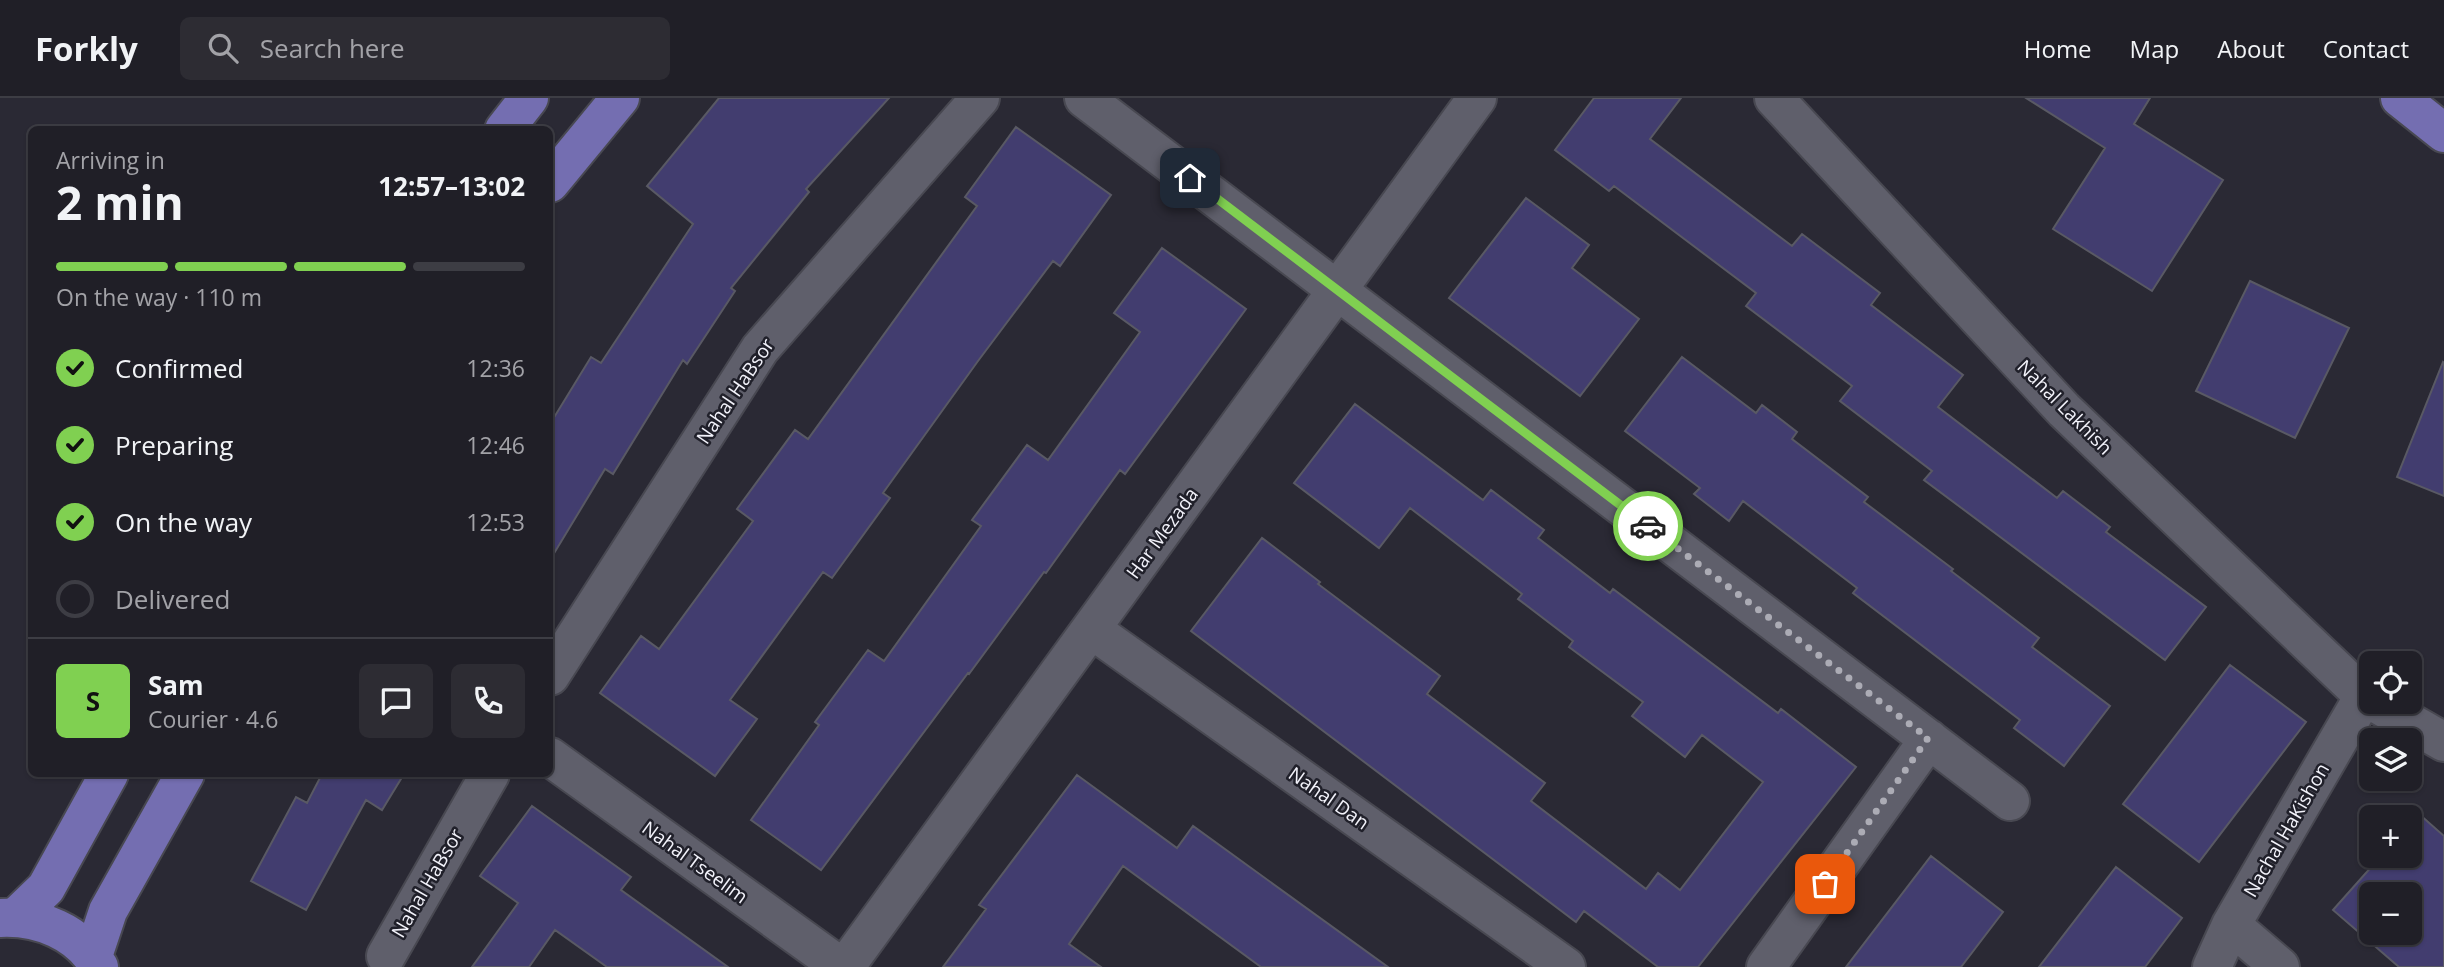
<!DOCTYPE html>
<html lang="en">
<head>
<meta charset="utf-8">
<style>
  body { margin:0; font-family:"Open Sans",sans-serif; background:#2d2c33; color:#f1f3f6; height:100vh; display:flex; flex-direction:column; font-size:26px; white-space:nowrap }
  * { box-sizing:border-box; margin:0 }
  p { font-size:23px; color:#a2a2a7 }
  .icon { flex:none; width:38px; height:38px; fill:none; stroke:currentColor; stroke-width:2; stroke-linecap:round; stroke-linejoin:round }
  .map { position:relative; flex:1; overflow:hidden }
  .panel { position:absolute; left:28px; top:28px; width:525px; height:651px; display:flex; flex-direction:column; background:#201f27; border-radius:10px; box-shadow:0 2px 5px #0004,0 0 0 2px #3d3d44 }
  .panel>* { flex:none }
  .fabs { position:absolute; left:2359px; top:553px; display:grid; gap:14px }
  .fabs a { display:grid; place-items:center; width:63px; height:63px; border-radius:10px; background:#201f27; box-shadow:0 2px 5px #0004,0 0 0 2px #3d3d44; font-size:35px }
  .pin { position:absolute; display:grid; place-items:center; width:60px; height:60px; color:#fff; margin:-30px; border-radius:14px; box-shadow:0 4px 10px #0006 }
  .courier { position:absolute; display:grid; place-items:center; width:70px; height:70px; margin:-35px; border:5px solid #80d051; border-radius:50%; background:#fff; color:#222; box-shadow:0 2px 9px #0007 }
  .overview em { font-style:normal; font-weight:700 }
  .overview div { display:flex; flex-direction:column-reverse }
  .overview { display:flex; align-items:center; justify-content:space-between; height:119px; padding:0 28px }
  h1 { font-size:46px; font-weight:700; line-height:52px }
  .bar { display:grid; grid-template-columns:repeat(4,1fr); gap:10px 7px; align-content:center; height:84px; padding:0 28px }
  .bar i { height:9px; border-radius:5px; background:#3d3d44 }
  .bar .current { background:#80d051 }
  .bar p { grid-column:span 4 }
  .line { display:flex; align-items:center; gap:18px; padding:0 28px; border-top:2px solid #3d3d44 }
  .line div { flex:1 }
  .round { display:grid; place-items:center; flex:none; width:74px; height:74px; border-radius:10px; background:#2d2c33 }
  ol { padding:0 28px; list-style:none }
  li { display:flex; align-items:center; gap:21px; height:77px }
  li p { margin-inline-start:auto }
  li .icon { padding:7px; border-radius:50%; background:#80d051; color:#111; stroke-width:4 }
  li:last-child { color:#a2a2a7 }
  li i { width:38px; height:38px; border:4px solid #3d3d44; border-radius:50% }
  header { display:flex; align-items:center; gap:42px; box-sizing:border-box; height:98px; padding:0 35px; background:#201f27; border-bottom:2px solid #3d3d44 }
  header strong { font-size:33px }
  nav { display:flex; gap:38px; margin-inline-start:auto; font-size:24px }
  .search { width:490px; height:63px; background:#2d2c33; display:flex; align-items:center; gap:18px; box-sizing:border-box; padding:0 24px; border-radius:10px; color:#a2a2a7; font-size:26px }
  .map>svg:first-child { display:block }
  .building { fill:#423d6f; stroke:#595964; stroke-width:2; fill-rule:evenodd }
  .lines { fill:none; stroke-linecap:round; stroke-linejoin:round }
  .minor-casing { stroke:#484851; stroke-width:42 }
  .major-casing { stroke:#484851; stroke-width:42 }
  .minor { stroke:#5f5f6b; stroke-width:38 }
  .major { stroke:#746eb1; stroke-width:38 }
  .done { stroke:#acacb5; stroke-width:7; stroke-dasharray:0 12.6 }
  .route { stroke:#80d051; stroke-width:9 }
  .labels { text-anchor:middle; stroke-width:5; stroke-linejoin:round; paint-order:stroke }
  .street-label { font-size:19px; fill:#f2f2fa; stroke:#20202a }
</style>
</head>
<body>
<header>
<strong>Forkly</strong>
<div class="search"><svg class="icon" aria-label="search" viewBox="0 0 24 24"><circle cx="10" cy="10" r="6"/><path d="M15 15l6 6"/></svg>Search here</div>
<nav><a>Home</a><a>Map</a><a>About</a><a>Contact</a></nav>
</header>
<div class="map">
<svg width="2444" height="869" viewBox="0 0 2444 869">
  <rect width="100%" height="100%" fill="#2a2934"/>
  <!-- building -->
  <path class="building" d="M719,0H889L806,91L809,94L731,190L735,193L687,266L683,262L613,376L605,371L550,462V326L591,259L601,265L693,126L647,88Z
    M1594,0H1681L1650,41L1792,148L1802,136L1880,195L1871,207L1963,277L1938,309L2057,400L2063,393L2110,429L2106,434L2206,509L2165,562L1924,382L1932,373L1840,303L1852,288L1746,208L1756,195L1614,88L1609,93L1555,52Z
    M2026,0H2150L2134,26L2223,82L2152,193L2053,131L2105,50Z
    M1016,29L1111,97L1060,168L1053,163L978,263L883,395L890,400L832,480L823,474L730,602L757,621L715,678L600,595L641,538L659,551L753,423L737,411L795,332L808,341L977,108L965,99Z
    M1526,100L1589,147L1572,170L1639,221L1580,298L1449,200Z
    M1162,150L1246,211L1125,376L1120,372L1046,475L1044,474L969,576L968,575L821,772L751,722L819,627L815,624L868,552L884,563L981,428L972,422L1027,347L1048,362L1140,234L1114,215Z
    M2250,183L2349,230L2295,340L2196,293Z
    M1682,259L1756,315L1762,307L1797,334L1792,341L1868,399L1864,404L1953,471L1951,473L2039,540L2032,549L2110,608L2064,668L2014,630L2020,622L1853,495L1857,490L1743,403L1729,423L1694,396L1700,390L1625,333Z
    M2443,264L2444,265V398L2397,379Z
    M1355,306L1483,402L1491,392L1544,432L1538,440L1610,495L1613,491L1778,615L1781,611L1856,669L1698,869H1658L1584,813L1576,824L1191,533L1262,440L1320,484L1318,486L1440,578L1427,596L1545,685L1531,703L1646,791L1658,775L1680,792L1763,684L1702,637L1685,659L1632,618L1643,604L1569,549L1573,543L1518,501L1522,496L1410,410L1379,450L1294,385Z
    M2230,567L2306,624L2199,764L2123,706Z
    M322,676H404L382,712L366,702L306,812L251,783L296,699L307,705Z
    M1077,677L1177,750L1193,728L1388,869H1261L1123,768L1069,846L1101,869H943L986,811L979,807Z
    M532,708L631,779L621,792L728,869H607L555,832L529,869H472L518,805L480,778Z
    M2410,708L2444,738V869H2399L2333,812L2381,758H2410ZM2371,796H2410V835H2371Z
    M1931,758L2003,814L1961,869H1846Z
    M2116,769L2182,820L2145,869H2039Z"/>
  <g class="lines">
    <defs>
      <path id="minor" d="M1084,0L2010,703
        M1774,0L2064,312L2364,598L2371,602
        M1091,531L1566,869
        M550,578L760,251L980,0
        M2374,604L2444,644
        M550,659L841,869
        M2231,827L2280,869
        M386,858L490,676
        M845,869L1477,0
        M1766,869L1929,641
        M2212,869L2231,827L2364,598"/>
      <path id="major" d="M2400,0L2444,35
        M504,32L529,0
        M550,85L620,0
        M16,819L46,790L109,676
        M0,820C39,818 79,834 99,869
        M93,858L108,813L185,676"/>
    </defs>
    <!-- minor casing -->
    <use href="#minor" class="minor-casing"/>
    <!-- major casing -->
    <use href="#major" class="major-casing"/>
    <!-- minor -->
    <use href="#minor" class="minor"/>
    <!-- major -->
    <use href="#major" class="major"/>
  </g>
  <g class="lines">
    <!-- done -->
    <path class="done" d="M1648,428L1928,640L1825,786"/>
    <!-- route -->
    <path class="route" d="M1190,80L1648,428"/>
  </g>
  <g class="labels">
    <!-- street labels -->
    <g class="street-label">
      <text transform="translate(735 293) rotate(-56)" y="7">Nahal HaBsor</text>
      <text transform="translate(2065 309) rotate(45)" y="7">Nahal Lakhish</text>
      <text transform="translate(1162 435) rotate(-54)" y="7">Har Mezada</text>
      <text transform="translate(1329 700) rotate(35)" y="7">Nahal Dan</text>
      <text transform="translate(2286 732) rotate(-60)" y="7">Nachal HaKishon</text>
      <text transform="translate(695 764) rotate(36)" y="7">Nahal Tseelim</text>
      <text transform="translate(427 785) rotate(-60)" y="7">Nahal HaBsor</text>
    </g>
  </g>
</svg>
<div class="fabs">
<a><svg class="icon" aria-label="locate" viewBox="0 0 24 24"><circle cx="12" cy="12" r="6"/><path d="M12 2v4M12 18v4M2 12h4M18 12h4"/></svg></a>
<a><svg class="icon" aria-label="layers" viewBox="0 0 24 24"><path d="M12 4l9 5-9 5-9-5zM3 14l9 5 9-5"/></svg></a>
<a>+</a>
<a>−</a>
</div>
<div class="pin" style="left:1825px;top:786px;background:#ea580c"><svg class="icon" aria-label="bag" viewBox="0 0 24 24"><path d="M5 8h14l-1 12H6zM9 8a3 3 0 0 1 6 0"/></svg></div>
<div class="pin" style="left:1190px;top:80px;background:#1f2937"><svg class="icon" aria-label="home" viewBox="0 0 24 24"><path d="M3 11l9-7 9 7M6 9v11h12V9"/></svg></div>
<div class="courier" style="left:1648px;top:428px"><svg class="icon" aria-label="car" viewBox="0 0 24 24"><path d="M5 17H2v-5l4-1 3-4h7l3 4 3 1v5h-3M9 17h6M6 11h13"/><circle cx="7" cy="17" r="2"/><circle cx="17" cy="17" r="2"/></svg></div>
<section class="panel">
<div class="overview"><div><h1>2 min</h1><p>Arriving in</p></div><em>12:57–13:02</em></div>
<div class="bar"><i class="current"></i><i class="current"></i><i class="current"></i><i></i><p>On the way · 110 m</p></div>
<ol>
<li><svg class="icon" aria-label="check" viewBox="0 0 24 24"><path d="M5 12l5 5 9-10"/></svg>Confirmed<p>12:36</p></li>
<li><svg class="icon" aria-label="check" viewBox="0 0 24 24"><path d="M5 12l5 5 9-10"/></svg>Preparing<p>12:46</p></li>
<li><svg class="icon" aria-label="check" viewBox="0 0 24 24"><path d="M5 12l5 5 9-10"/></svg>On the way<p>12:53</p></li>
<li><i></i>Delivered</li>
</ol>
<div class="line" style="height:126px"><b class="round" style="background:#80d051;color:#111">S</b><div><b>Sam</b><p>Courier · 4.6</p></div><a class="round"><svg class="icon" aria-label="chat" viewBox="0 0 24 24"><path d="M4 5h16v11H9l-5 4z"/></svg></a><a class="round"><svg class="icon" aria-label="phone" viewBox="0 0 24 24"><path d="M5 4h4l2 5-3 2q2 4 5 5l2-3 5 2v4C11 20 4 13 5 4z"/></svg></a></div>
</section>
</div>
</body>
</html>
